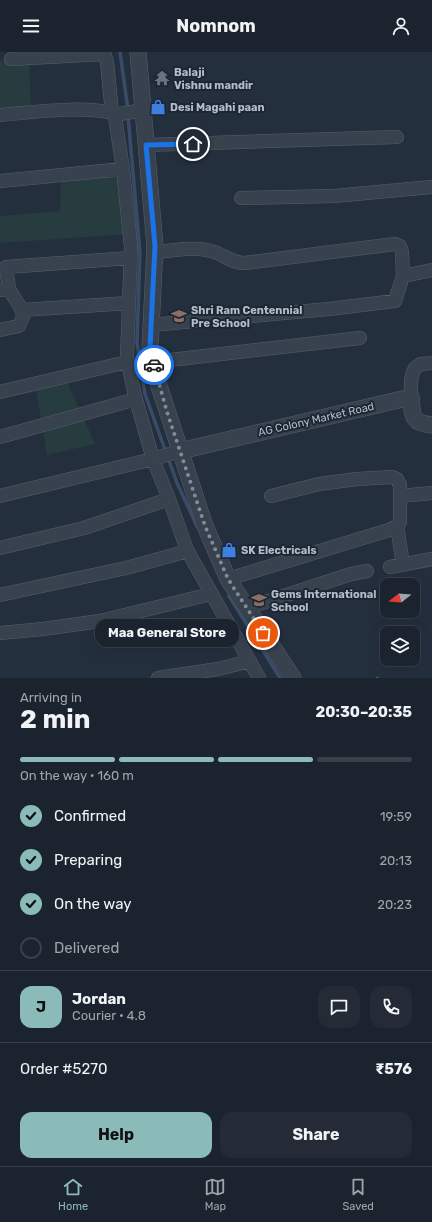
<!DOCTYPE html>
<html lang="en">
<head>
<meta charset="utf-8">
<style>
  body { margin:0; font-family:Rubik,sans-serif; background:#242b36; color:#f1f3f6; height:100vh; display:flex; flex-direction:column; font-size:15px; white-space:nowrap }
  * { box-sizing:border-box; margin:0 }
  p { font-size:13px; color:#a0a4aa }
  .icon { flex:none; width:22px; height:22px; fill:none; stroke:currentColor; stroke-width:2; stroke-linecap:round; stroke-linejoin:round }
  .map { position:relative; height:626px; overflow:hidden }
  .sheet { display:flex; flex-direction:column; background:#1b232e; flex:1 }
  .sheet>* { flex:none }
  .needle { width:26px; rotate:253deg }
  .controls { position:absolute; left:380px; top:526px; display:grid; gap:8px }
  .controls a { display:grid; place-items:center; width:40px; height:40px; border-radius:8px; background:#1b232e; box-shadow:0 4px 16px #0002,0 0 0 1px #39404a; font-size:20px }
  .pin { position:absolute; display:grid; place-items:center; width:34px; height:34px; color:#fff; margin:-17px; border:2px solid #fff; border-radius:50%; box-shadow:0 1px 4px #0007 }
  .courier { position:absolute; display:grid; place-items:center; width:40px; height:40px; margin:-20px; border:3px solid #1a73e8; border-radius:50%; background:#fff; color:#222; box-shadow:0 1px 5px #0007 }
  .bubble { position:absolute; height:28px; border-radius:12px; background:#1b232e; box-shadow:0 4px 16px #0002,0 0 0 1px #39404a; font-size:13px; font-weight:700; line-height:28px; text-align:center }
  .overview em { font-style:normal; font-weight:700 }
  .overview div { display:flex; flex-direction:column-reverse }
  .overview { display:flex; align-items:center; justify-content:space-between; height:68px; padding:0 20px }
  h1 { font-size:26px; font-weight:700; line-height:30px }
  .bar { display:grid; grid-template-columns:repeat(4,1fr); gap:6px 4px; align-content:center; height:48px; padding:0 20px }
  .bar i { height:5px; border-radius:3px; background:#39404a }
  .bar .active { background:#8bbbb9 }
  .bar p { grid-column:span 4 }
  .line { display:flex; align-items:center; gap:10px; padding:0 20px; border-top:1px solid #39404a }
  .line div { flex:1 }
  .round { display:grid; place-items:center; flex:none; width:42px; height:42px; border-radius:12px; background:#242b36 }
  ol { padding:0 20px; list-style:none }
  li { display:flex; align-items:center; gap:12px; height:44px }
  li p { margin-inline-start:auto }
  li .icon { padding:4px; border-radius:50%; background:#8bbbb9; color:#111; stroke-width:4 }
  li:last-child { color:#a0a4aa }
  li i { width:22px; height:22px; border:2px solid #39404a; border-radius:50% }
  .action { display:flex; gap:8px; margin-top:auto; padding:8px 20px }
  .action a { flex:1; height:46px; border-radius:12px; background:#8bbbb9; color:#111; font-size:16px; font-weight:700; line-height:46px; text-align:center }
  .action a+a { background:#242b36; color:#f1f3f6 }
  header { display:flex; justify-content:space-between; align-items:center; height:52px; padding:0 20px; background:#1b232e; font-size:18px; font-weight:700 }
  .tabs { display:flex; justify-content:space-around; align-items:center; height:56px; border-top:1px solid #39404a; background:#1b232e; font-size:11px; color:#a0a4aa }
  .tabs a { display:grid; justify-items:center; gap:2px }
  .tabs .active { color:#8bbbb9 }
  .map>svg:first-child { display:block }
  .green { fill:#263c3f }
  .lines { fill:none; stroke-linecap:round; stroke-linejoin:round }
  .stream { stroke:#394c67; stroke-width:3.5 }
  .minor-casing { stroke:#565f6c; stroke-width:14 }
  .tertiary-casing { stroke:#565f6c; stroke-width:17 }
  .path { stroke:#44595c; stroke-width:2; stroke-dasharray:3 3; stroke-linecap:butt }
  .minor { stroke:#38414e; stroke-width:13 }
  .tertiary { stroke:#38414e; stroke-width:16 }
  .done { stroke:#828b98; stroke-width:4; stroke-dasharray:0 7.2 }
  .route { stroke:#1a73e8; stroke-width:5 }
  .labels { text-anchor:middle; stroke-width:4; stroke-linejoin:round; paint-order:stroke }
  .poi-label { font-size:11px; font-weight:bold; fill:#b4bcc9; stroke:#1d2633; text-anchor:start }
  .street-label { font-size:11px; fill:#b4bcc9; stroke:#1d2633 }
</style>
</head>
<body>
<header><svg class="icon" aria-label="menu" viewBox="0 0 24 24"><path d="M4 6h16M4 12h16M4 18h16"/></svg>Nomnom<svg class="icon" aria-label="person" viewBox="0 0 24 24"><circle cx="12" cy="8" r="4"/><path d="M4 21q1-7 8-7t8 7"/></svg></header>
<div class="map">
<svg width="432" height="626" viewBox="0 0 432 626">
  <rect width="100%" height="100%" fill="#242f3e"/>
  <!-- green -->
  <path class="green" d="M29,8L31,59L0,61V9Z
    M119,121L129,182L0,191V164L60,159L61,129Z
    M65,325L95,392L47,403L35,332Z"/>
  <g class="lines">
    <!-- stream -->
    <path class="stream" d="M120,0L128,58
      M128,64L140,200L137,290L145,342L177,431L197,474
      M229,544L280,626"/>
    <defs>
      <path id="minor" d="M11,7L104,2L105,4L107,10L112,61
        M143,58L120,62L115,65L123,117L131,195L127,306L135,344L153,407L169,447L187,498L259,626
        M0,63C37,60 82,53 118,62
        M146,93L397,85
        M0,129L123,117
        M241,146L334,144L432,135
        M155,200C173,199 193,194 211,199C224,202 230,211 245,211L395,192L400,194L402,200L403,224
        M9,237L6,215L130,206
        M0,238L9,237L22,258
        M151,273L329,257L395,249L403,224L432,218
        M0,278L19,274L23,265L22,258L129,251
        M153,310L360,286
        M0,340L127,310
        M411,345C411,335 409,318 419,313C422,311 428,312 432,311
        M0,385L136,347
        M0,444L153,407L180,399
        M400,444L432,441
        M397,474L403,513
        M0,496L84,476L169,447
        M390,515L432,507
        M228,527L389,478L397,474L400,470V433L397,427L392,425L357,427L319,432L271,444
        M0,543L126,516L188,499
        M247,556L351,522L367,519
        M0,581L43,577L100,569L211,542
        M158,626L218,617L250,609"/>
      <path id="tertiary" d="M138,0L155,194L150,296L159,334L205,474L228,527L293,626
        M180,399L411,345C413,363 410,371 432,373"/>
    </defs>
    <!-- minor casing -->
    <use href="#minor" class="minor-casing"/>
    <!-- tertiary casing -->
    <use href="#tertiary" class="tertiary-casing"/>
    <!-- path -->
    <path class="path" d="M376,626L381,625"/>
    <!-- minor -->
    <use href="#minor" class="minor"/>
    <!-- tertiary -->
    <use href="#tertiary" class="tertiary"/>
  </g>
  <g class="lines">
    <!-- done -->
    <path class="done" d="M154,313L167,360L205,474L228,527L263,581"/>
    <!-- route -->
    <path class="route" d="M154,313L150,296L155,194L146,93L193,92"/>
  </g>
  <!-- icons -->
  <defs>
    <symbol id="temple-bare" viewBox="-9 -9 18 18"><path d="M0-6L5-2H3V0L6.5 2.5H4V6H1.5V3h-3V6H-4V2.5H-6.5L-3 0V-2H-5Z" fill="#6b7280" stroke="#1d2633" stroke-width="2.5" paint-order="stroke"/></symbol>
    <symbol id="shop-bare" viewBox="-9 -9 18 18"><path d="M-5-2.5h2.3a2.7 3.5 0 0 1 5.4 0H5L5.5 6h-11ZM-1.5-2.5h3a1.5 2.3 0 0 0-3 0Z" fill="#3f7fe0" stroke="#1d2633" stroke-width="2.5" paint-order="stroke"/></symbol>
    <symbol id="school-bare" viewBox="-9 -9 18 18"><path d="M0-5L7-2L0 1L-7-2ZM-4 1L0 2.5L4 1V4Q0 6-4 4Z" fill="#8d6e63" stroke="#1d2633" stroke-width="2.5" paint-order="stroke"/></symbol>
  </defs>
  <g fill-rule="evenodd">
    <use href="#temple-bare" x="151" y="15" width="22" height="22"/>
    <use href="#shop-bare" x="147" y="44" width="22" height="22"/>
    <use href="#school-bare" x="168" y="253" width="22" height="22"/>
    <use href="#shop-bare" x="218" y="487" width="22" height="22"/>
    <use href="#school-bare" x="248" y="537" width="22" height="22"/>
  </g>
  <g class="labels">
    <!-- poi labels -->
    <g class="poi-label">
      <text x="174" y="24">Balaji<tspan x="174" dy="13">Vishnu mandir</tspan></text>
      <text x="170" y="59">Desi Magahi paan</text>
      <text x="191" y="262">Shri Ram Centennial<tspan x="191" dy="13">Pre School</tspan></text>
      <text x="241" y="502">SK Electricals</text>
      <text x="271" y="546">Gems International<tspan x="271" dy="13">School</tspan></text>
    </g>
    <!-- street labels -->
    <g class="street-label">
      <text transform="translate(316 367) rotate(-13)" y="4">AG Colony Market Road</text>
    </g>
  </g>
</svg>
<div class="controls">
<a><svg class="needle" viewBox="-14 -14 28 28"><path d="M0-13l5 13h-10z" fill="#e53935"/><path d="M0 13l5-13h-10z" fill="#a0a4aa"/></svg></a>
<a><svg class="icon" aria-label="layers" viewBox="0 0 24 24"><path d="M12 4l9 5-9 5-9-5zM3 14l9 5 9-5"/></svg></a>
</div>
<div class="pin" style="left:263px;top:581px;background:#ea580c"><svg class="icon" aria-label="bag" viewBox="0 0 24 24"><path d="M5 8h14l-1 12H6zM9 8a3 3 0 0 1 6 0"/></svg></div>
<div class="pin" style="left:193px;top:92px;background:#1f2937"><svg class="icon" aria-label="home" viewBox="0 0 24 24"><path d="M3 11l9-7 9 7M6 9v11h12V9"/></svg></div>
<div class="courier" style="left:154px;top:313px"><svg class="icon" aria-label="car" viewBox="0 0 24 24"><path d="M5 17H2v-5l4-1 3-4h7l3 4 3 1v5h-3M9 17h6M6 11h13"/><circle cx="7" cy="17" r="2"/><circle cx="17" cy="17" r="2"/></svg></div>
<div class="bubble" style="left:95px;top:567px;width:144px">Maa General Store</div>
</div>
<section class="sheet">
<div class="overview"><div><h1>2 min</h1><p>Arriving in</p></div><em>20:30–20:35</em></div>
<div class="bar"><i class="active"></i><i class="active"></i><i class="active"></i><i></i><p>On the way · 160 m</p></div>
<ol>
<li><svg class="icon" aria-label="check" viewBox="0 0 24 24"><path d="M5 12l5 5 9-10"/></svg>Confirmed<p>19:59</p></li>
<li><svg class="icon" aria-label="check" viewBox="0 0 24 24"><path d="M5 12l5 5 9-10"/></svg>Preparing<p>20:13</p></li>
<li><svg class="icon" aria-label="check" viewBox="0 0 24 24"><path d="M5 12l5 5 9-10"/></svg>On the way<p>20:23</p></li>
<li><i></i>Delivered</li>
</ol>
<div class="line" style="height:72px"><b class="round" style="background:#8bbbb9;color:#111">J</b><div><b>Jordan</b><p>Courier · 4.8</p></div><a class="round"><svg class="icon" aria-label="chat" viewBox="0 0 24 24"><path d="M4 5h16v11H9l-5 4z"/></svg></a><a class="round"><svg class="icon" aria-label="phone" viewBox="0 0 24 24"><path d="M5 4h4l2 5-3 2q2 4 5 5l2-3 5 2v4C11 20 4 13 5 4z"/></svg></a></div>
<div class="line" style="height:52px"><div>Order #5270</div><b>₹576</b></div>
<div class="action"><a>Help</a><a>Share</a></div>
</section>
<nav class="tabs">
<a class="active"><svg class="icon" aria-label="home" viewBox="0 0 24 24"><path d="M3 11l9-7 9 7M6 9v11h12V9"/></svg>Home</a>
<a><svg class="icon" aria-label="map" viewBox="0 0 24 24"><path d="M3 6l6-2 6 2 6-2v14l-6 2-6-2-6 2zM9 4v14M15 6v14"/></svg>Map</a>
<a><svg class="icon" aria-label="saved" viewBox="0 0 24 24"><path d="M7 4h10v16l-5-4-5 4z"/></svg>Saved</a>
</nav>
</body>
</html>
